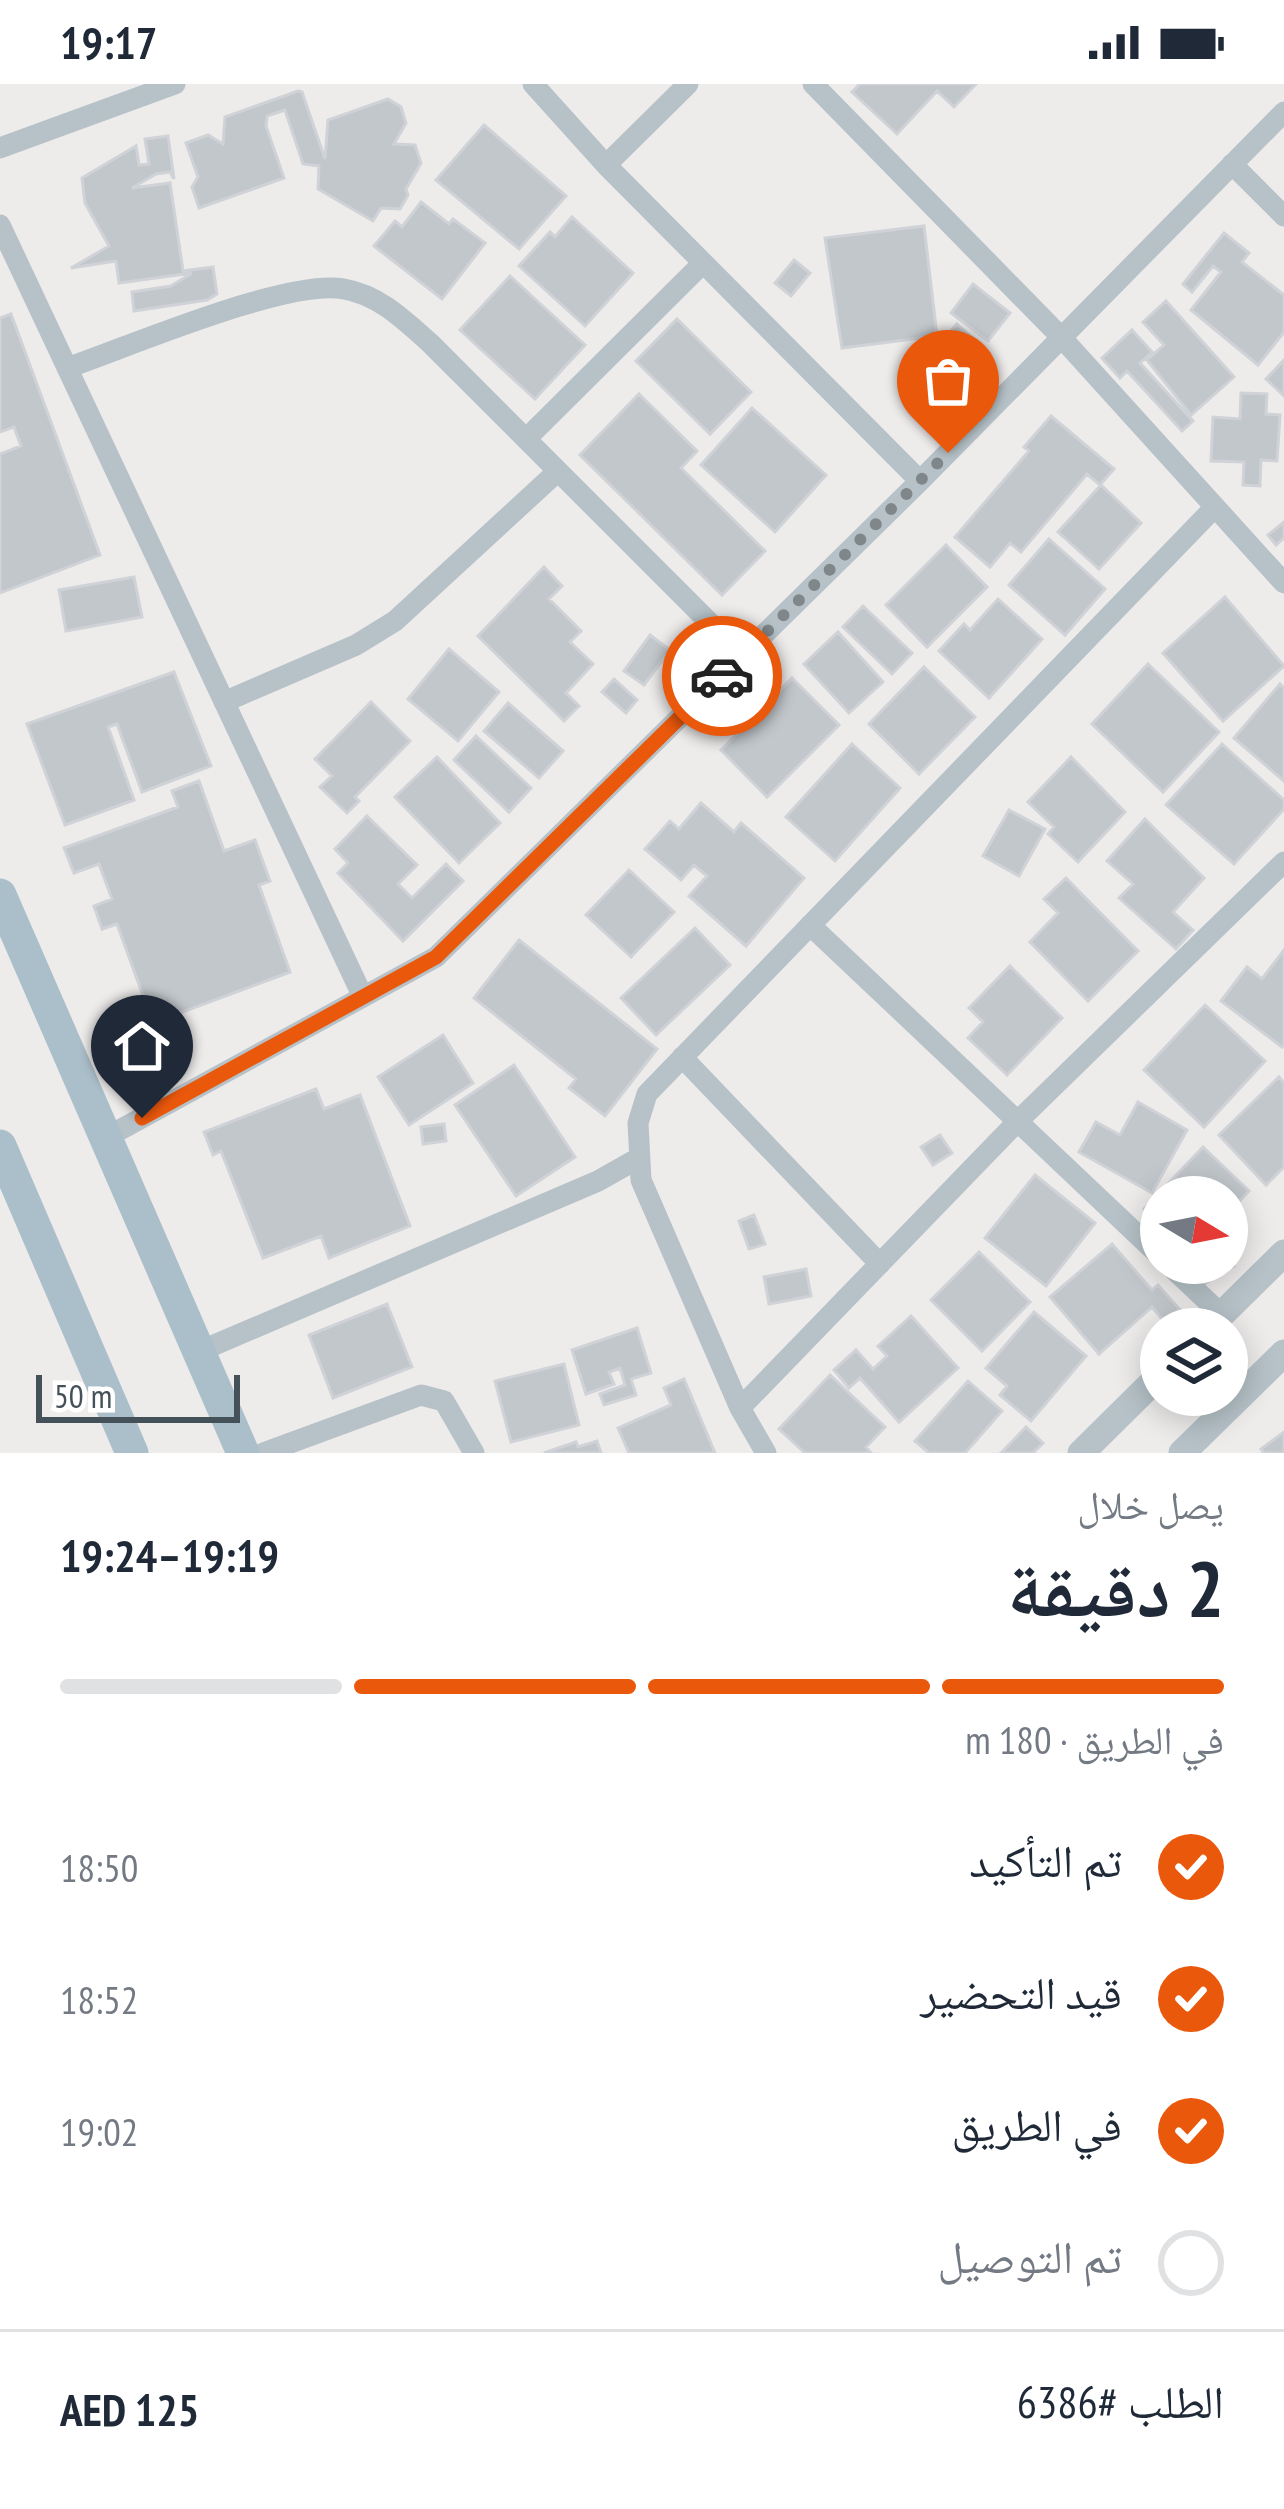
<!DOCTYPE html>
<html lang="ar">
<head>
<meta charset="utf-8">
<style>
  body { margin:0; font-family:"PT Sans Narrow","Noto Naskh Arabic",sans-serif; background:#f6f6f7; color:#1f2937; direction:rtl; height:100vh; display:flex; flex-direction:column; font-size:45px; white-space:nowrap }
  * { box-sizing:border-box; margin:0 }
  p { font-size:39px; color:#747a83 }
  .icon { flex:none; width:66px; height:66px; fill:none; stroke:currentColor; stroke-width:2; stroke-linecap:round; stroke-linejoin:round }
  .map { position:relative; height:1369px; overflow:hidden; direction:ltr }
  .details { display:flex; flex-direction:column; background:#fff; flex:1 }
  .details>* { flex:none }
  .needle { width:78px; rotate:100deg }
  .buttons { position:absolute; left:1140px; top:1092px; display:grid; gap:24px }
  .buttons a { display:grid; place-items:center; width:108px; height:108px; border-radius:50%; background:#fff; box-shadow:0 6px 30px #0003; font-size:60px }
  .scale { position:absolute; left:36px; bottom:30px; width:204px; box-sizing:border-box; padding-left:12px; border:6px solid #445158; border-top:0; font-size:33px; line-height:42px; white-space:nowrap; color:#445158; -webkit-text-stroke:9px #fff; paint-order:stroke }
  .pin { position:absolute; display:grid; place-items:center; width:102px; height:102px; color:#fff; margin:-123px -51px; border-radius:50% 50% 50% 0; rotate:-45deg; box-shadow:0 0 12px #0007 }
  .pin .icon { rotate:45deg }
  .courier { position:absolute; display:grid; place-items:center; width:120px; height:120px; margin:-60px; border:9px solid #ea580c; border-radius:50%; background:#fff; color:#222; box-shadow:0 3px 15px #0007 }
  .overview em { font-style:normal; font-weight:700 }
  .overview div { display:flex; flex-direction:column-reverse }
  .overview { display:flex; align-items:center; justify-content:space-between; height:204px; padding:0 60px }
  h1 { font-size:78px; font-weight:700; line-height:90px }
  .bar { display:grid; grid-template-columns:repeat(4,1fr); gap:18px 12px; align-content:center; height:144px; padding:0 60px }
  .bar i { height:15px; border-radius:9px; background:#e0e1e3 }
  .bar .current { background:#ea580c }
  .bar p { grid-column:span 4 }
  .line { display:flex; align-items:center; gap:30px; padding:0 60px; border-top:3px solid #e0e1e3 }
  .line div { flex:1 }
  ol { padding:0 60px; list-style:none }
  li { display:flex; align-items:center; gap:36px; height:132px }
  li p { margin-inline-start:auto }
  li .icon { padding:12px; border-radius:50%; background:#ea580c; color:#fff; stroke-width:4 }
  li:last-child { color:#747a83 }
  li i { width:66px; height:66px; border:6px solid #e0e1e3; border-radius:50% }
  .status { display:flex; justify-content:space-between; align-items:center; height:84px; padding:0 60px; background:#fff; direction:ltr }
  .status svg { height:33px; fill:currentColor }
  .map>svg:first-child { display:block }
  .building { fill:#c2c7cb; stroke:#cfd2d7; stroke-width:3 }
  .lines { fill:none; stroke-linecap:round; stroke-linejoin:round }
  .minor { stroke:#b6c2c8; stroke-width:21 }
  .tertiary { stroke:#b6c2c8; stroke-width:27 }
  .primary { stroke:#abbfca; stroke-width:33 }
  .done { stroke:#80878b; stroke-width:12; stroke-dasharray:0 21.6 }
  .route { stroke:#ea580c; stroke-width:15 }
</style>
</head>
<body>
<div class="status"><b>19:17</b><svg viewBox="0 0 49 12"><path d="M0 12V9h3v3zM5 12V6h3v6zM10 12V3h3v9zM15 12V0h3v12zM26 1h20v11H26zM47 4h2v5h-2z"/></svg></div>
<div class="map">
<svg width="1284" height="1369" viewBox="0 0 1284 1369">
  <rect width="100%" height="100%" fill="#eeebeb"/>
  <!-- building -->
  <path class="building" d="M860,0H976L954,23L937,7L897,50L852,8Z
    M298,7L302,8L325,75L328,36L388,15L401,23L406,39L394,60L415,61L421,79L406,105L408,111L400,125L381,124L373,137L318,105L319,82L303,80L285,26L267,32L266,42L284,94L199,124L192,103L198,93L186,59L208,51L223,60L225,33Z
    M484,41L566,112L519,165L436,96Z
    M168,52L174,95L170,88L156,90L132,104L170,99L183,187L213,183L217,210L207,216L134,227L132,208L171,202L192,189L119,199L116,177L71,184L109,162L85,119L82,94L136,62L139,81L149,80L145,55Z
    M421,118L449,140L453,135L485,159L442,215L374,162L395,137L402,143Z
    M572,133L633,189L585,242L519,182L550,148L555,153Z
    M924,142L937,252L842,264L825,154Z
    M1224,149L1249,169L1242,178L1284,211V248L1258,281L1191,226L1221,188L1213,182L1192,208L1183,200Z
    M794,176L810,189L791,212L775,199Z
    M510,192L585,261L535,315L460,246Z
    M973,200L1010,229L988,257L951,229Z
    M1166,217L1234,293L1191,331L1147,276L1164,261L1143,238Z
    M11,230L100,471L0,509V370L21,362L14,343L0,348V234Z
    M677,235L751,308L710,350L636,277Z
    M957,240L989,269L955,307L923,278Z
    M1132,246L1152,268L1140,279L1193,337L1182,347L1127,287L1120,294L1102,274Z
    M1284,276V312L1266,295Z
    M1241,309L1267,310L1266,330L1280,331L1277,377L1261,376L1260,402L1243,401L1244,378L1211,377L1213,333L1240,335Z
    M639,310L697,367L681,384L765,467L722,511L580,371Z
    M752,324L826,391L775,448L701,381Z
    M1051,332L1114,385L1100,401L1087,390L1021,468L1010,459L990,483L955,453L1029,367L1024,363Z
    M1101,401L1141,439L1099,485L1058,448Z
    M1284,438V454L1276,461L1268,451Z
    M1049,455L1105,505L1065,551L1009,501Z
    M946,461L987,503L927,563L886,521Z
    M544,483L562,502L549,515L581,547L570,558L593,580L566,609L579,622L564,637L478,552Z
    M134,493L142,533L66,547L59,506Z
    M1225,513L1284,582L1223,637L1163,569Z
    M998,515L1042,555L989,614L939,567L964,540L970,546Z
    M863,522L912,569L892,590L843,543Z
    M838,548L883,598L849,629L804,580Z
    M650,551L670,566L644,601L624,587Z
    M449,565L499,608L458,657L408,615Z
    M1148,580L1219,648L1163,708L1092,640Z
    M924,583L975,633L919,690L869,640Z
    M174,588L211,682L142,708L117,640L108,643L134,716L65,741L27,640Z
    M792,594L839,641L767,713L721,666Z
    M614,595L637,616L626,629L602,608Z
    M1280,600L1284,604V697L1234,654Z
    M371,618L410,657L355,713L359,717L347,729L320,703L332,692L315,675Z
    M508,619L563,667L539,694L484,647Z
    M476,652L531,704L509,728L454,676Z
    M852,660L900,704L835,777L786,733Z
    M1222,660L1284,716V725L1234,780L1166,721Z
    M437,673L500,739L459,779L395,713Z
    M1071,673L1125,728L1078,778L1048,750L1054,743L1028,718Z
    M199,697L224,767L255,756L270,797L259,801L290,888L153,939L117,840L102,845L94,822L112,815L99,780L74,789L64,764L178,723L172,707Z
    M701,719L734,748L741,739L804,794L746,862L689,812L707,792L694,781L681,796L645,765L670,737L679,745Z
    M1009,726L1045,745L1019,792L983,772Z
    M367,732L417,781L398,800L412,814L446,780L463,797L403,857L338,789L348,779L335,765Z
    M1145,735L1204,794L1173,828L1193,846L1176,865L1119,814L1133,800L1107,777Z
    M629,786L674,828L631,873L586,831Z
    M1066,794L1138,867L1088,917L1030,858L1058,829L1044,815Z
    M695,844L730,881L656,951L621,914Z
    M519,856L657,965L605,1032L569,1004L576,995L474,914Z
    M1284,866V960L1282,963L1221,917L1247,883L1262,895Z
    M1010,882L1062,934L1007,991L968,954L983,938L969,924Z
    M1205,921L1265,977L1204,1043L1144,986Z
    M443,951L473,999L409,1041L378,993Z
    M514,981L575,1073L516,1112L455,1021Z
    M1279,993L1284,999V1083L1266,1101L1219,1051Z
    M316,1005L324,1025L360,1011L410,1142L329,1174L321,1152L263,1174L221,1067L213,1071L204,1048Z
    M1138,1018L1187,1046L1152,1109L1079,1068L1096,1038L1120,1051Z
    M444,1040L446,1057L423,1060L421,1043Z
    M940,1051L952,1069L933,1081L921,1063Z
    M1203,1063L1249,1107L1227,1130V1113H1161V1141L1144,1125Z
    M1035,1091L1095,1139L1046,1202L985,1154Z
    M754,1131L765,1160L749,1165L739,1137Z
    M1112,1160L1152,1206L1158,1201L1183,1229L1168,1242L1152,1223L1099,1270L1050,1213Z
    M979,1168L1030,1218L982,1267L931,1216Z
    M1227,1171L1234,1182L1206,1199L1197,1184L1205,1179H1227Z
    M806,1185L811,1212L769,1220L764,1193Z
    M387,1220L412,1283L333,1314L309,1251Z
    M1034,1228L1086,1272L1031,1337L1000,1311L1007,1302L986,1284Z
    M911,1232L958,1284L899,1338L860,1294L849,1304L834,1286L856,1266L873,1285L887,1272L878,1262Z
    M637,1244L651,1289L631,1295L636,1311L604,1321L600,1310L625,1301L620,1284L609,1288L614,1300L586,1310L572,1266Z
    M564,1280L579,1341L511,1358L495,1297Z
    M830,1291L885,1343L866,1363L871,1369H805L779,1345Z
    M684,1295L715,1369H629L618,1344L671,1321L664,1304Z
    M968,1297L1002,1327L965,1369H929L915,1357Z
    M1026,1343L1043,1359L1033,1369H1001Z
    M1284,1348V1369H1264L1261,1365Z
    M597,1357L601,1369H544L576,1358L578,1363Z"/>
  <g class="lines">
    <!-- minor -->
    <path class="minor" d="M533,0L606,81L920,397
      M813,0L1061,253L1284,499
      M0,64L175,0
      M1232,80L1284,132
      M606,81L688,0
      M0,141L363,913
      M67,284C128,263 288,194 344,205C379,211 404,236 430,259L743,572
      M526,355L703,179
      M224,618L356,561L395,537L558,387
      M810,841L1161,1173
      M682,973L880,1180
      M105,1054L436,873L920,397L1284,28
      M1167,1179L1222,1231
      M198,1268L598,1097L637,1075
      M740,1324L1018,1037L1284,778
      M263,1369L421,1311L444,1317L474,1369
      M766,1369L740,1324L641,1096L638,1039L647,1010L1214,424"/>
    <!-- tertiary -->
    <path class="tertiary" d="M1207,1245L1284,1169
      M1081,1369L1161,1290
      M1182,1369L1284,1269"/>
    <!-- primary -->
    <path class="primary" d="M0,811L243,1369
      M0,1062L132,1369"/>
  </g>
  <g class="lines">
    <!-- done -->
    <path class="done" d="M722,592L948,369"/>
    <!-- route -->
    <path class="route" d="M142,1034L436,873L722,592"/>
  </g>
</svg>
<div class="buttons">
<a><svg class="needle" viewBox="-14 -14 28 28"><path d="M0-13l5 13h-10z" fill="#e53935"/><path d="M0 13l5-13h-10z" fill="#747a83"/></svg></a>
<a><svg class="icon" aria-label="layers" viewBox="0 0 24 24"><path d="M12 4l9 5-9 5-9-5zM3 14l9 5 9-5"/></svg></a>
</div>
<div class="scale">50 m</div>
<div class="pin" style="left:948px;top:369px;background:#ea580c"><svg class="icon" aria-label="bag" viewBox="0 0 24 24"><path d="M5 8h14l-1 12H6zM9 8a3 3 0 0 1 6 0"/></svg></div>
<div class="pin" style="left:142px;top:1034px;background:#1f2937"><svg class="icon" aria-label="home" viewBox="0 0 24 24"><path d="M3 11l9-7 9 7M6 9v11h12V9"/></svg></div>
<div class="courier" style="left:722px;top:592px"><svg class="icon" aria-label="car" viewBox="0 0 24 24"><path d="M5 17H2v-5l4-1 3-4h7l3 4 3 1v5h-3M9 17h6M6 11h13"/><circle cx="7" cy="17" r="2"/><circle cx="17" cy="17" r="2"/></svg></div>
</div>
<section class="details">
<div class="overview"><div><h1>2 دقيقة</h1><p>يصل خلال</p></div><em>19:19–19:24</em></div>
<div class="bar"><i class="current"></i><i class="current"></i><i class="current"></i><i></i><p>في الطريق · 180 m</p></div>
<ol>
<li><svg class="icon" aria-label="check" viewBox="0 0 24 24"><path d="M5 12l5 5 9-10"/></svg>تم التأكيد<p>18:50</p></li>
<li><svg class="icon" aria-label="check" viewBox="0 0 24 24"><path d="M5 12l5 5 9-10"/></svg>قيد التحضير<p>18:52</p></li>
<li><svg class="icon" aria-label="check" viewBox="0 0 24 24"><path d="M5 12l5 5 9-10"/></svg>في الطريق<p>19:02</p></li>
<li><i></i>تم التوصيل</li>
</ol>
<div class="line" style="height:156px"><div>الطلب #6386</div><b>AED 125</b></div>
</section>
</body>
</html>
